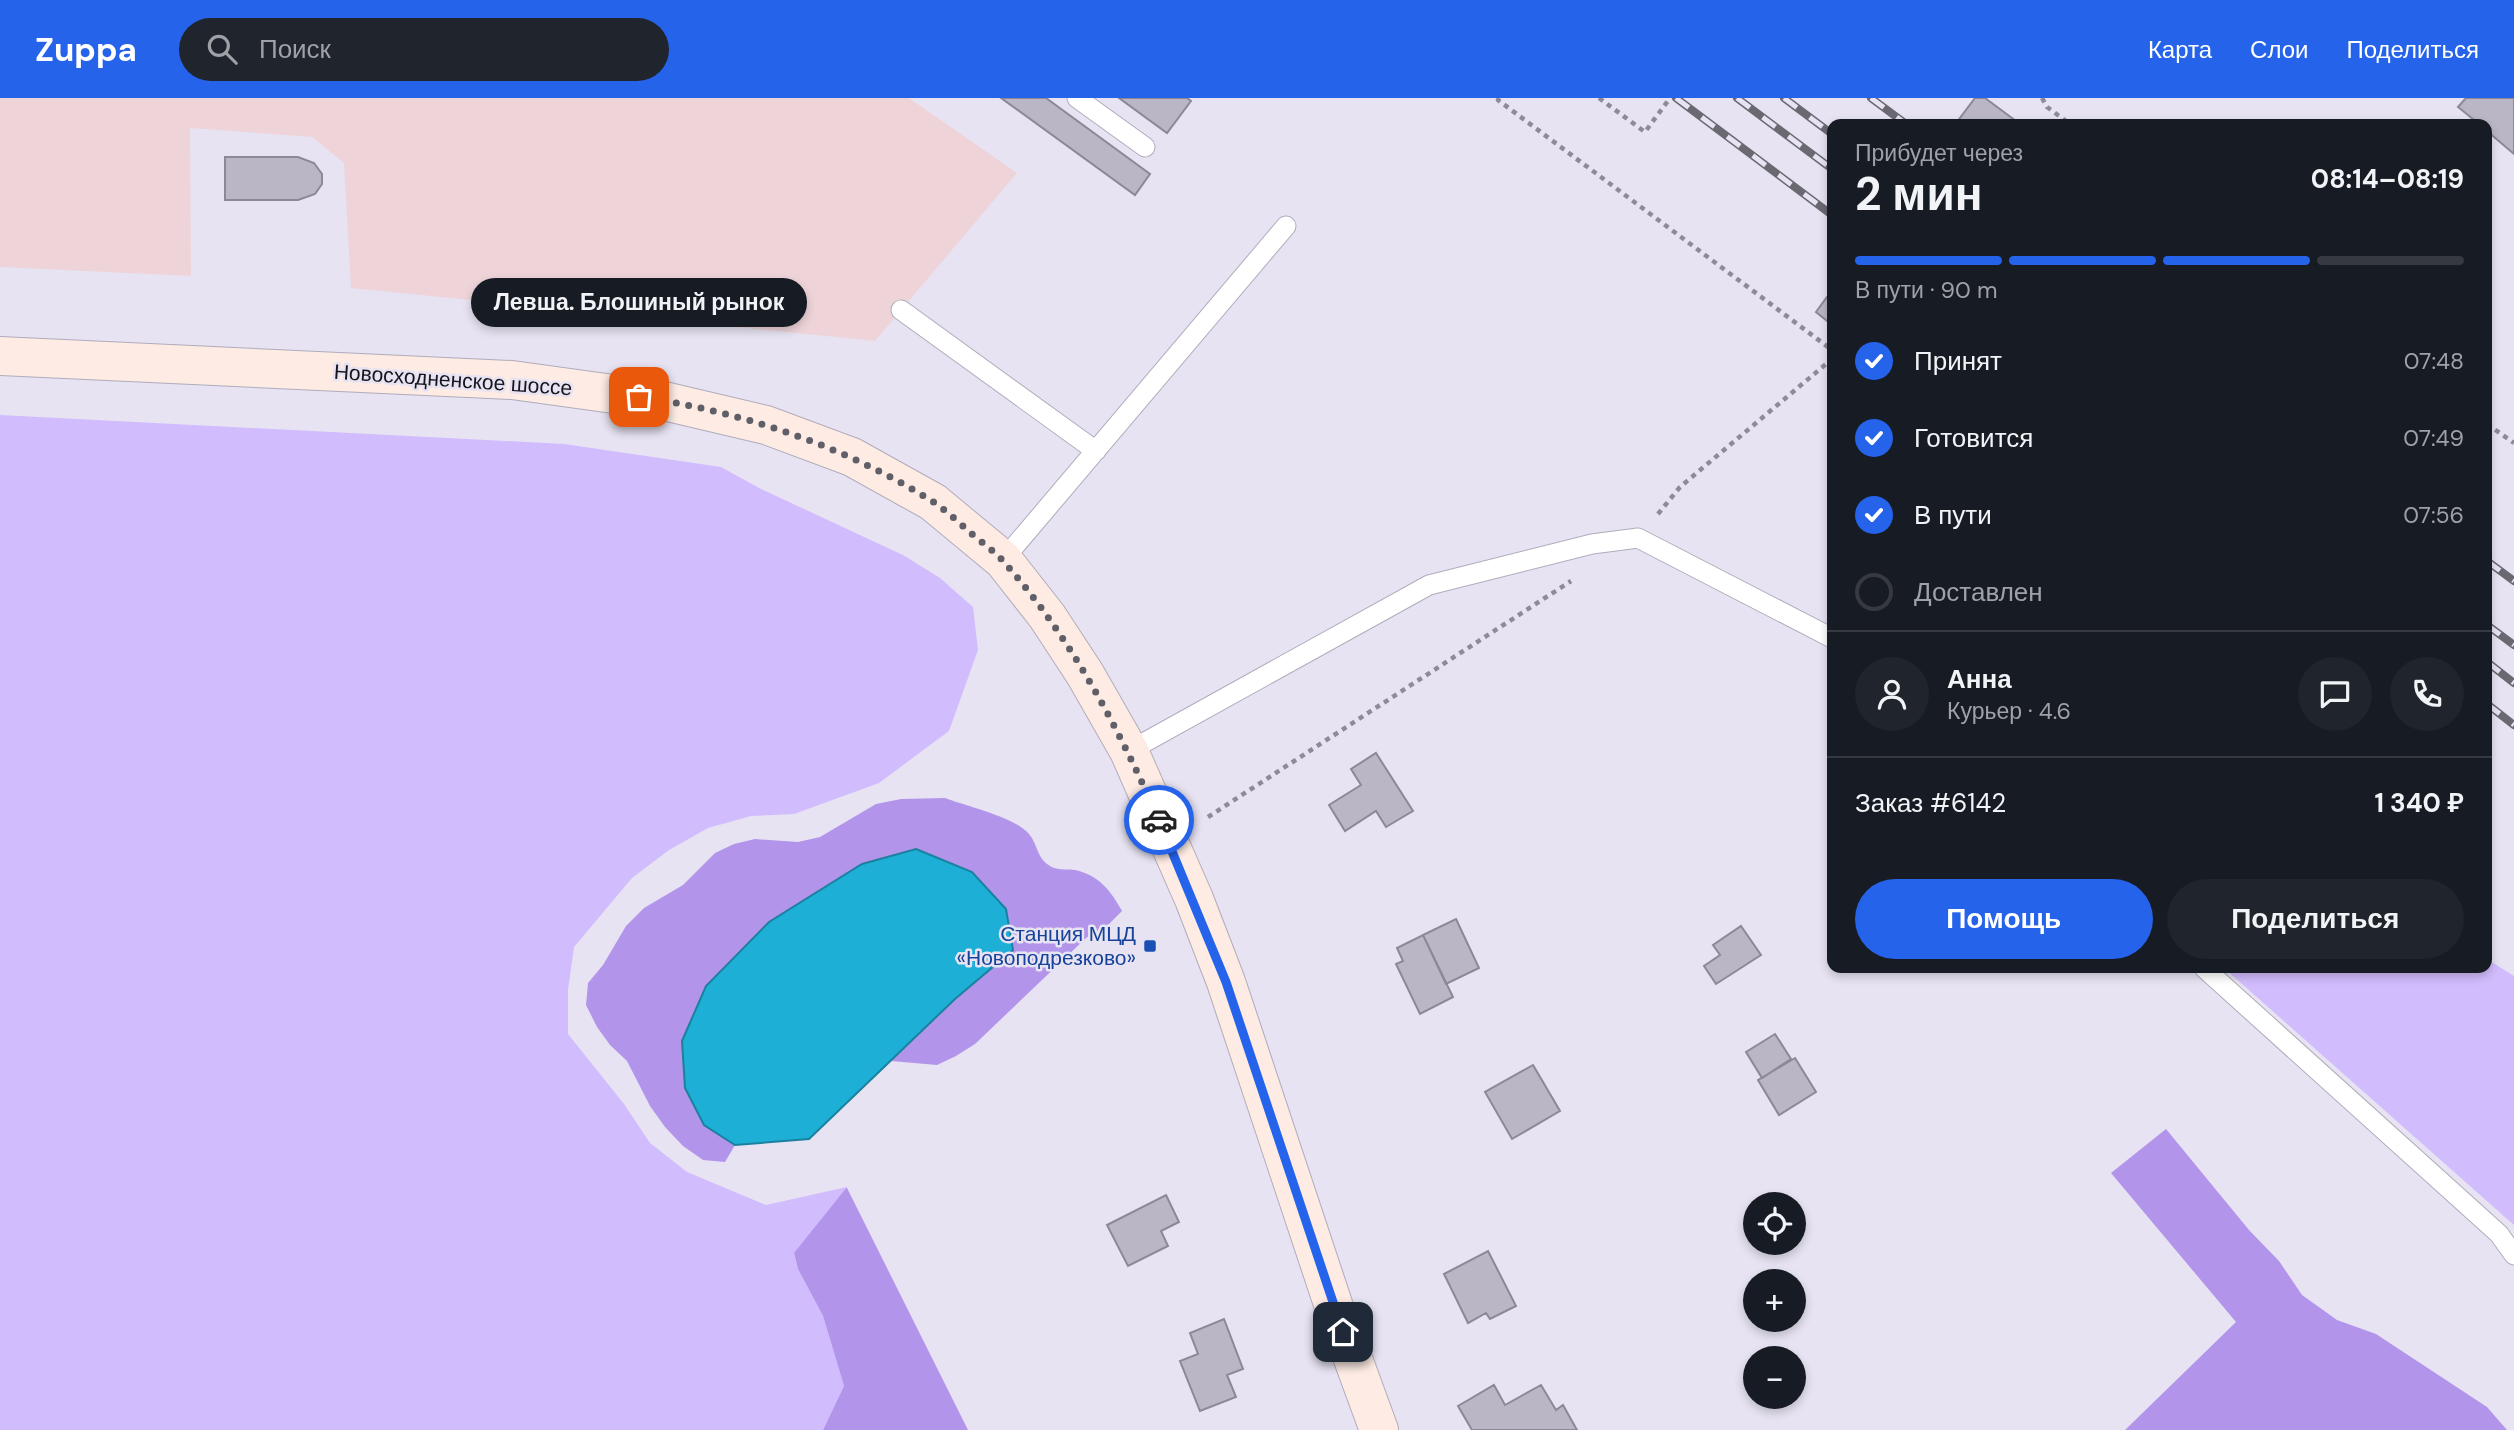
<!DOCTYPE html>
<html lang="ru">
<head>
<meta charset="utf-8">
<style>
  body { margin:0; font-family:"DM Sans",sans-serif; background:#20242c; color:#f1f3f6; height:100vh; display:flex; flex-direction:column; font-size:26px; white-space:nowrap }
  * { box-sizing:border-box; margin:0 }
  p { font-size:23px; color:#9ea1a6 }
  .icon { flex:none; width:38px; height:38px; fill:none; stroke:currentColor; stroke-width:2; stroke-linecap:round; stroke-linejoin:round }
  .map { position:relative; flex:1; overflow:hidden }
  .panel { position:absolute; left:1827px; top:21px; width:665px; height:854px; display:flex; flex-direction:column; background:#171b24; border-radius:14px; box-shadow:0 4px 10px #0003 }
  .panel>* { flex:none }
  .buttons { position:absolute; left:1743px; top:1094px; display:grid; gap:14px }
  .buttons a { display:grid; place-items:center; width:63px; height:63px; border-radius:50%; background:#171b24; box-shadow:0 4px 10px #0003; font-size:35px }
  .pin { position:absolute; display:grid; place-items:center; width:60px; height:60px; color:#fff; margin:-30px; border-radius:14px; box-shadow:0 4px 10px #0006 }
  .courier { position:absolute; display:grid; place-items:center; width:70px; height:70px; margin:-35px; border:5px solid #2563eb; border-radius:50%; background:#fff; color:#222; box-shadow:0 2px 9px #0007 }
  .bubble { position:absolute; height:49px; border-radius:24px; background:#171b24; box-shadow:0 4px 10px #0003; font-size:23px; font-weight:700; line-height:49px; text-align:center }
  .headline em { font-style:normal; font-weight:700 }
  .headline div { display:flex; flex-direction:column-reverse }
  .headline { display:flex; align-items:center; justify-content:space-between; height:119px; padding:0 28px }
  h1 { font-size:46px; font-weight:700; line-height:52px }
  .bar { display:grid; grid-template-columns:repeat(4,1fr); gap:10px 7px; align-content:center; height:84px; padding:0 28px }
  .bar i { height:9px; border-radius:5px; background:#363941 }
  .bar .on { background:#2563eb }
  .bar p { grid-column:span 4 }
  .line { display:flex; align-items:center; gap:18px; padding:0 28px; border-top:2px solid #363941 }
  .line div { flex:1 }
  .round { display:grid; place-items:center; flex:none; width:74px; height:74px; border-radius:37px; background:#20242c }
  ol { padding:0 28px; list-style:none }
  li { display:flex; align-items:center; gap:21px; height:77px }
  li p { margin-inline-start:auto }
  li .icon { padding:7px; border-radius:50%; background:#2563eb; color:#fff; stroke-width:4 }
  li:last-child { color:#9ea1a6 }
  li i { width:38px; height:38px; border:4px solid #363941; border-radius:50% }
  .primary-button { display:flex; gap:14px; margin-top:auto; padding:14px 28px }
  .primary-button a { flex:1; height:80px; border-radius:42px; background:#2563eb; color:#fff; font-size:28px; font-weight:700; line-height:80px; text-align:center }
  .primary-button a+a { background:#20242c; color:#f1f3f6 }
  header { display:flex; align-items:center; gap:42px; box-sizing:border-box; height:98px; padding:0 35px; background:#2563eb; color:#fff }
  header strong { font-size:33px }
  nav { display:flex; gap:38px; margin-inline-start:auto; font-size:24px }
  .search { width:490px; height:63px; background:#20242c; display:flex; align-items:center; gap:18px; box-sizing:border-box; padding:0 24px; border-radius:38px; color:#9ea1a6; font-size:26px }
  .map>svg:first-child { display:block }
  .commercial { fill:#eed4d9 }
  .green { fill:#d1bcfd }
  .forest { fill:#b295eb }
  .water { fill:#1dafd6; stroke:#1b819e; stroke-width:2 }
  .building { fill:#bab6c5; stroke:#8c8895; stroke-width:2 }
  .lines { fill:none; stroke-linecap:round; stroke-linejoin:round }
  .service-casing { stroke:#b0acbb; stroke-width:21 }
  .secondary-casing { stroke:#b0acbb; stroke-width:40 }
  .path { stroke:#8d8b95; stroke-width:4.5; stroke-dasharray:5 5; stroke-linecap:butt }
  .service { stroke:#fff; stroke-width:19 }
  .secondary { stroke:#fdebe4; stroke-width:38 }
  .rail-casing { stroke:#6a6871; stroke-width:8 }
  .rail { stroke:#e7e3f2; stroke-width:5; stroke-dasharray:16; stroke-linecap:butt }
  .done { stroke:#605e66; stroke-width:7; stroke-dasharray:0 12.6 }
  .route { stroke:#2563eb; stroke-width:9 }
  .transit-dot { fill:#1a4fb4; stroke:#e7e3f2; stroke-width:2.5 }
  .labels { text-anchor:middle; stroke-width:5; stroke-linejoin:round; paint-order:stroke }
  .street-label { font-size:21px; fill:#17161b; stroke:#e7e3f2 }
  .transit-label { font-size:21px; fill:#164399; stroke:#e7e3f2; text-anchor:end }
</style>
</head>
<body>
<header>
<strong>Zuppa</strong>
<div class="search"><svg class="icon" aria-label="search" viewBox="0 0 24 24"><circle cx="10" cy="10" r="6"/><path d="M15 15l6 6"/></svg>Поиск</div>
<nav><a>Карта</a><a>Слои</a><a>Поделиться</a></nav>
</header>
<div class="map">
<svg width="2514" height="1332" viewBox="0 0 2514 1332">
  <rect width="100%" height="100%" fill="#e7e3f2"/>
  <!-- commercial -->
  <path class="commercial" d="M0,0H909L1017,75L875,243L351,190L344,65L312,39L190,30L191,178L0,169Z"/>
  <!-- green -->
  <path class="green" d="M0,317L564,346L721,369L761,391L903,457L940,480L973,509L978,552L949,633L879,685L794,716L751,718L708,730L669,752L632,780L574,849L568,892V936L624,1006L650,1045L687,1074L766,1107L847,1089L794,1156L798,1171L823,1218L844,1288L823,1332H0Z
    M2487,861L2514,878V1127L2224,870H2487Z"/>
  <!-- forest -->
  <path class="forest" d="M945,700C966,708 1017,720 1029,736C1039,748 1036,762 1054,770C1060,772 1069,771 1075,772C1099,777 1111,793 1122,813L1107,828L1086,840L975,946L956,958L937,967L891,963L955,901L1013,852L685,990L704,1027L735,1047L725,1064L703,1062L683,1048L665,1029L650,1008L627,963L610,947L597,929L586,907L588,885L603,867L626,828L644,810L683,787L715,755L734,746L755,741L798,744L820,739L876,706L901,701Z
    M2166,1031L2249,1132L2279,1163L2302,1197L2337,1222L2376,1236L2487,1309L2507,1332H2125L2236,1224L2111,1075Z
    M847,1089V1090L968,1332H823L844,1288L823,1218L798,1171L794,1155Z"/>
  <!-- water -->
  <path class="water" d="M916,751L972,774L1006,811L1013,852L955,901L809,1041L735,1047L704,1027L685,990L682,943L706,888L769,824L862,766Z"/>
  <!-- building -->
  <path class="building" d="M1001,0H1046L1150,76L1135,97Z
    M1119,0H1187L1191,3L1167,35Z
    M1975,0H1985L2020,26H1959L1957,24Z
    M2466,0H2514V56L2487,33V26H2479L2458,9Z
    M225,59H298L314,65L322,76V86L315,96L298,102H225Z
    M1832,192V227L1816,214Z
    M1376,655L1413,713L1386,729L1376,713L1345,733L1329,707L1361,687L1351,671Z
    M1456,821L1479,870L1446,886L1423,837Z
    M1741,828L1761,857L1716,886L1704,868L1720,857L1713,847Z
    M1423,837L1453,899L1420,916L1396,866L1403,863L1397,850Z
    M1775,936L1791,961L1762,980L1746,954Z
    M1795,960L1816,994L1779,1017L1758,982Z
    M1533,967L1560,1013L1512,1041L1485,994Z
    M1166,1097L1179,1124L1161,1133L1168,1148L1128,1168L1107,1127Z
    M1488,1153L1516,1208L1490,1221L1486,1215L1468,1225L1444,1176Z
    M1224,1221L1243,1271L1227,1277L1236,1299L1200,1313L1180,1263L1198,1256L1190,1235Z
    M1494,1287L1505,1307L1541,1287L1556,1312L1563,1307L1577,1332H1472L1458,1308Z"/>
  <g class="lines">
    <defs>
      <path id="service" d="M1077,0L1145,49
        M901,212L1096,353
        M1003,462L1286,128
        M1129,653L1429,487L1592,446L1638,440L1832,540
        M2204,870L2499,1136L2514,1157"/>
      <path id="secondary" d="M0,258L512,282L664,303L766,327L852,359L933,404L1003,462L1047,518L1085,576L1129,653L1194,801L1226,884L1334,1209L1379,1332"/>
    </defs>
    <!-- service casing -->
    <use href="#service" class="service-casing"/>
    <!-- secondary casing -->
    <use href="#secondary" class="secondary-casing"/>
    <!-- path -->
    <path class="path" d="M1499,0L1498,2L1832,252
      M1599,0L1645,34L1670,0
      M2042,0L2047,9L2070,26
      M2487,326L2514,345
      M1658,416L1680,389L1832,261
      M1208,719L1571,483"/>
    <!-- service -->
    <use href="#service" class="service"/>
    <!-- secondary -->
    <use href="#secondary" class="secondary"/>
    <defs>
      <path id="rail" d="M1676,0L1832,117
        M1737,0L1832,71
        M1784,0L1832,36
        M1871,0L1906,26
        M2487,463L2514,483
        M2487,527L2514,547
        M2487,564L2514,585
        M2487,606L2514,627"/>
    </defs>
    <!-- rail casing -->
    <use href="#rail" class="rail-casing"/>
    <!-- rail -->
    <use href="#rail" class="rail"/>
  </g>
  <g class="lines">
    <!-- done -->
    <path class="done" d="M639,299C741,313 844,348 932,403C946,412 959,425 972,436C983,445 995,454 1004,464C1071,539 1119,631 1159,722"/>
    <!-- route -->
    <path class="route" d="M1159,722L1226,884L1343,1234"/>
  </g>
  <!-- markers -->
  <rect class="transit-dot" x="1143" y="841" width="14" height="14" rx="3.5"/>
  <g class="labels">
    <!-- street labels -->
    <g class="street-label">
      <text transform="translate(453 282) rotate(4)" y="7">Новосходненское шоссе</text>
    </g>
    <!-- transit labels -->
    <g class="transit-label">
      <text x="1136" y="843">Станция МЦД<tspan x="1136" dy="24">«Новоподрезково»</tspan></text>
    </g>
  </g>
</svg>
<div class="buttons">
<a><svg class="icon" aria-label="locate" viewBox="0 0 24 24"><circle cx="12" cy="12" r="6"/><path d="M12 2v4M12 18v4M2 12h4M18 12h4"/></svg></a>
<a>+</a>
<a>−</a>
</div>
<div class="pin" style="left:639px;top:299px;background:#ea580c"><svg class="icon" aria-label="bag" viewBox="0 0 24 24"><path d="M5 8h14l-1 12H6zM9 8a3 3 0 0 1 6 0"/></svg></div>
<div class="pin" style="left:1343px;top:1234px;background:#1f2937"><svg class="icon" aria-label="home" viewBox="0 0 24 24"><path d="M3 11l9-7 9 7M6 9v11h12V9"/></svg></div>
<div class="courier" style="left:1159px;top:722px"><svg class="icon" aria-label="car" viewBox="0 0 24 24"><path d="M5 17H2v-5l4-1 3-4h7l3 4 3 1v5h-3M9 17h6M6 11h13"/><circle cx="7" cy="17" r="2"/><circle cx="17" cy="17" r="2"/></svg></div>
<div class="bubble" style="left:471px;top:180px;width:336px">Левша. Блошиный рынок</div>
<section class="panel">
<div class="headline"><div><h1>2 мин</h1><p>Прибудет через</p></div><em>08:14–08:19</em></div>
<div class="bar"><i class="on"></i><i class="on"></i><i class="on"></i><i></i><p>В пути · 90 m</p></div>
<ol>
<li><svg class="icon" aria-label="check" viewBox="0 0 24 24"><path d="M5 12l5 5 9-10"/></svg>Принят<p>07:48</p></li>
<li><svg class="icon" aria-label="check" viewBox="0 0 24 24"><path d="M5 12l5 5 9-10"/></svg>Готовится<p>07:49</p></li>
<li><svg class="icon" aria-label="check" viewBox="0 0 24 24"><path d="M5 12l5 5 9-10"/></svg>В пути<p>07:56</p></li>
<li><i></i>Доставлен</li>
</ol>
<div class="line" style="height:126px"><a class="round"><svg class="icon" aria-label="person" viewBox="0 0 24 24"><circle cx="12" cy="8" r="4"/><path d="M4 21q1-7 8-7t8 7"/></svg></a><div><b>Анна</b><p>Курьер · 4.6</p></div><a class="round"><svg class="icon" aria-label="chat" viewBox="0 0 24 24"><path d="M4 5h16v11H9l-5 4z"/></svg></a><a class="round"><svg class="icon" aria-label="phone" viewBox="0 0 24 24"><path d="M5 4h4l2 5-3 2q2 4 5 5l2-3 5 2v4C11 20 4 13 5 4z"/></svg></a></div>
<div class="line" style="height:91px"><div>Заказ #6142</div><b>1 340 ₽</b></div>
<div class="primary-button"><a>Помощь</a><a>Поделиться</a></div>
</section>
</div>
</body>
</html>
